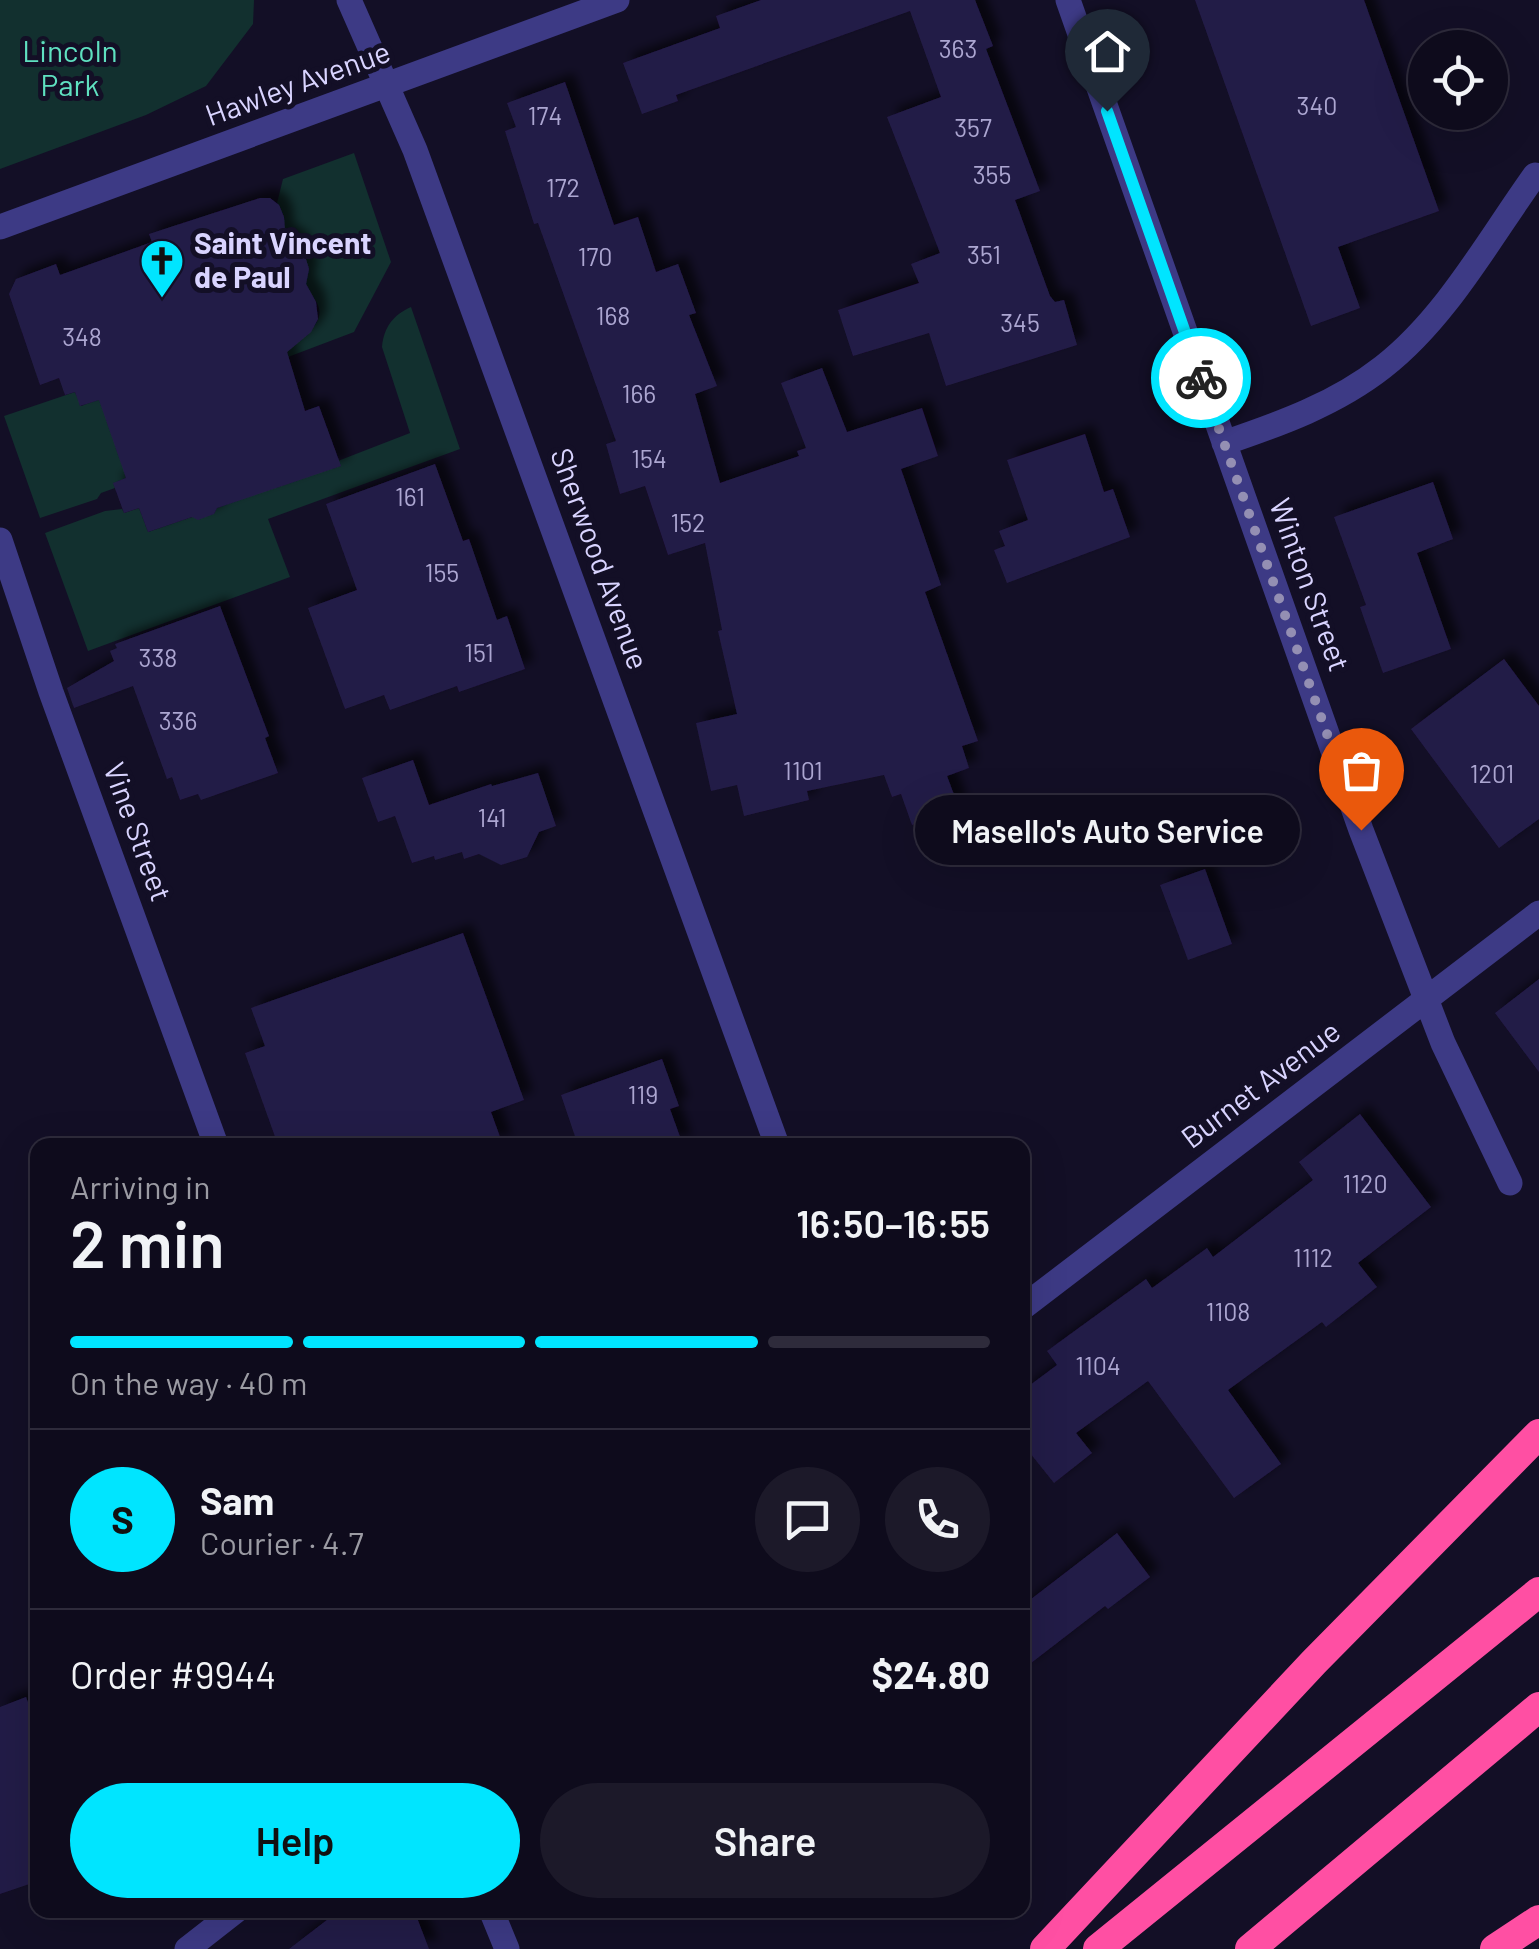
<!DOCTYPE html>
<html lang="en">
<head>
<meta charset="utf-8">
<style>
  body { margin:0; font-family:Barlow,sans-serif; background:#1c1929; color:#f1f3f6; height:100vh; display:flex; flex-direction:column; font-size:38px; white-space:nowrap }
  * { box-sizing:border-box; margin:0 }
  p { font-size:32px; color:#9b9ba3 }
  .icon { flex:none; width:55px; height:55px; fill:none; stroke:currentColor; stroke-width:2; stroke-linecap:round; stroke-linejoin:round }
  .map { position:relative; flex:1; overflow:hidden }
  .drawer { position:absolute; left:30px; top:1138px; width:1000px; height:780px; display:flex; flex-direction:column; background:#0e0b1c; border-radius:20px; box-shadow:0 10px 40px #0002,0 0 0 2px #2e2b3b }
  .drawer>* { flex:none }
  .tools { position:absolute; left:1408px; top:30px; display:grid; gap:20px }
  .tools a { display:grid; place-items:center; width:100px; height:100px; border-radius:50%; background:#0e0b1c; box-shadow:0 10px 40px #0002,0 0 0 2px #2e2b3b; font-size:50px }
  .pin { position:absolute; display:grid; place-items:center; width:85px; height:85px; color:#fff; margin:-102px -42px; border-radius:50% 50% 50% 0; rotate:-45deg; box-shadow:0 0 10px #0007 }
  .pin .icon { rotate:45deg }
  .courier { position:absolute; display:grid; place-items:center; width:100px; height:100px; margin:-50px; border:8px solid #00e5ff; border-radius:50%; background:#fff; color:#222; box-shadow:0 2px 12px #0007 }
  .bubble { position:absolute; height:70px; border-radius:35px; background:#0e0b1c; box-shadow:0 10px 40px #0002,0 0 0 2px #2e2b3b; font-size:32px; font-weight:600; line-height:70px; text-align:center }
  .headline em { font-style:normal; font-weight:600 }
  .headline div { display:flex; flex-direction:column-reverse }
  .headline { display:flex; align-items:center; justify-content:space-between; height:170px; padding:0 40px }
  h1 { font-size:65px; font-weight:600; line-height:75px }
  .bar { display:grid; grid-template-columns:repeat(4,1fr); gap:15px 10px; align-content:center; height:120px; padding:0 40px }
  .bar i { height:12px; border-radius:8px; background:#2e2b3b }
  .bar .current { background:#00e5ff }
  .bar p { grid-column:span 4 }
  .line { display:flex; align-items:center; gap:25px; padding:0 40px; border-top:2px solid #2e2b3b }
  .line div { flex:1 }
  .round { display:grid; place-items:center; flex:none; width:105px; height:105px; border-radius:52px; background:#1c1929 }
  .primary-button { display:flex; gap:20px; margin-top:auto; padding:20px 40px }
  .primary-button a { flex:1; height:115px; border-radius:60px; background:#00e5ff; color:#111; font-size:40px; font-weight:600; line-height:115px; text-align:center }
  .primary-button a+a { background:#1c1929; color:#f1f3f6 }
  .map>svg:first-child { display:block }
  .green { fill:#12302f }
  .building { fill:#241b47; filter:url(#shadow) }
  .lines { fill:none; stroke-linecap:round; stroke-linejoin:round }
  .minor { stroke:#3d3a85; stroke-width:25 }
  .highway { stroke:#ff4fa3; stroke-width:30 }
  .done { stroke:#948fb3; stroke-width:10; stroke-dasharray:0 18 }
  .route { stroke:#00e5ff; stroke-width:12 }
  .labels { text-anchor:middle; stroke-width:10; stroke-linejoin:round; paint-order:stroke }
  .number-label { font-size:25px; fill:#aca6d1 }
  .park-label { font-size:30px; fill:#5fe0c0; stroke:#130f26 }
  .street-label { font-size:30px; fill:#d9d4ff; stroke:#130f26 }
  .poi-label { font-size:30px; font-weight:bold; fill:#d9d4ff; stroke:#130f26; text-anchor:start }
</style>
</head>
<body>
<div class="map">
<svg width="1539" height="1949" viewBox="0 0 1539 1949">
  <defs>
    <filter id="shadow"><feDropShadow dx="9" dy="-9" stdDeviation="5" flood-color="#0009"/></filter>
  </defs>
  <rect width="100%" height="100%" fill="#130f26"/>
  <!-- green -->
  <path class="green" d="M0,0H254L253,24L206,86L146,115L0,169Z
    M354,153L391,262L354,332L288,357L284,344C311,337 337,312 304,290C310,263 306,247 283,231L284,217L277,203L283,179Z
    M411,307L460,449L268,519L290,577L88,651L45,533L105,511L122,509L124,513L139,508L148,532L192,517L214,514L217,508L410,433L382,347C384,327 393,315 411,307Z
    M199,364L126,478L114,483L115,488L101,493L97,499L40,518L4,416L75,392L81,406Z"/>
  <!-- building -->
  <path class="building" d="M761,0H975L993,46L986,49L1040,191L1015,200L1050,296L1055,302L1064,300L1077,345L946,386L929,333L853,356L838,310L919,283L911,264L940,253L887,117L941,97L910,11L676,95L678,101L642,114L623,63L720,28L716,16Z
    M1195,0H1364L1439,211L1338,247L1360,308L1311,326Z
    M565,82L614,225L638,217L656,272L678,264L696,313L689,315L717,386L695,394L720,483L799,456L797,451L806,448L781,383L822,368L847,432L922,408L938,456L901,469L941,585L925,592L978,741L962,746L969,768L947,776L959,808L912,825L901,794L892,797L884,775L807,791L809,800L744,816L737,785L711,791L696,723L737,714L718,631L722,630L705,543L668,555L645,486L620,494L606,444L616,441L538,223L534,224L505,131L516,127L507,103Z
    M260,198H270L279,205L284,217L285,232L301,243L309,269L306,284L316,302L318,319L311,332L287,352L305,411L319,406L341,466L217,508L214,514L198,520L192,517L148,532L139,508L124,513L113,483L126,478L99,400L80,406L75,392L65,395L59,378L40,385L9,294L16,279L56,264L60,275L152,242L149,234Z
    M1085,434L1104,492L1113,489L1130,537L1007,583L994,550L1005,546L999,531L1028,520L1007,460Z
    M435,464L463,541L469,539L497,620L507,616L525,669L459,692L457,686L390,710L384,695L345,709L308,608L357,590L326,504Z
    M1433,482L1453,539L1417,553L1451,649L1383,673L1360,607L1366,605L1334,517Z
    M220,606L269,736L265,738L278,773L201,800L198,794L180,800L172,777L167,779L133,686L74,708L67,688L114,661L110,651L117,648L115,644Z
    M1504,659L1539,706V819L1499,848L1411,729Z
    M413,760L429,805L491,784L492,786L538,773L556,826L539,832L527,857L501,865L479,854L464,859L462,852L435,860L434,856L412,863L395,816L378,822L362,778Z
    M1205,869L1232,944L1188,960L1160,885Z
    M463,933L524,1100L491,1112L503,1145H278L245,1053L265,1046L251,1008Z
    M1539,979V1072L1495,1013Z
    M662,1059L679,1106L670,1109L683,1145H578L561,1095Z
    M1360,1114L1431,1207L1358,1263L1377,1287L1326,1327L1322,1322L1228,1390L1281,1464L1234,1498L1148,1381L1076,1433L1092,1453L1054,1483L1022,1443V1391L1057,1365L1047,1351L1146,1279L1152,1288L1207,1248L1213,1257L1313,1180L1299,1162Z
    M1117,1533L1150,1577L1108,1609L1105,1606L1022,1670V1606Z
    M26,1697L38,1729V1881L0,1894V1707Z
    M340,1910H414L429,1949H289Z"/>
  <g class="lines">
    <!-- minor -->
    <path class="minor" d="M349,0L415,150L777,1145
      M1068,0L1361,830L1443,1043L1510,1183
      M0,227L617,0
      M1224,443C1280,424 1336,404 1383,367C1446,318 1489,239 1535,175
      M0,540L51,692L216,1145
      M1022,1308L1539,913
      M491,1910L507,1949
      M187,1949L237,1910"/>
    <!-- highway -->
    <path class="highway" d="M1045,1949L1314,1662L1539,1434
      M1098,1949L1539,1592
      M1250,1949L1539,1707
      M1495,1949L1539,1920"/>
  </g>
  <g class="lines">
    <!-- done -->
    <path class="done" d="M1201,378L1361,830"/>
    <!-- route -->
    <path class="route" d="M1107,111L1201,378"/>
  </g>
  <!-- icons -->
  <defs>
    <symbol id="church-pin" viewBox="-11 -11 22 30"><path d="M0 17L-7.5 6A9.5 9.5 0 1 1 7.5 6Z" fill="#00e5ff" stroke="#130f26"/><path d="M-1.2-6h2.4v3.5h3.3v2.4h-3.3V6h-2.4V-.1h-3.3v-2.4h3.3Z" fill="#111"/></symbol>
  </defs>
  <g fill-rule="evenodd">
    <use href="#church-pin" x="137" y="236" width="50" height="68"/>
  </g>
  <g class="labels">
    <!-- number labels -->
    <g class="number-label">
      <text x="958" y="58">363</text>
      <text x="1317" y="115">340</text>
      <text x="545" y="125">174</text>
      <text x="973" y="137">357</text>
      <text x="992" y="184">355</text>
      <text x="563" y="197">172</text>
      <text x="984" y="264">351</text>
      <text x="595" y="266">170</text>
      <text x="613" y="325">168</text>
      <text x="1020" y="332">345</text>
      <text x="82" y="346">348</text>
      <text x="639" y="403">166</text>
      <text x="649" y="468">154</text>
      <text x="410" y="506">161</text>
      <text x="688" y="532">152</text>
      <text x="442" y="582">155</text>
      <text x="479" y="662">151</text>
      <text x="158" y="667">338</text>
      <text x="178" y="730">336</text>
      <text x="803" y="780">1101</text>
      <text x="1492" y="783">1201</text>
      <text x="492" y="827">141</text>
      <text x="643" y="1104">119</text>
      <text x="1365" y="1193">1120</text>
      <text x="1313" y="1267">1112</text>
      <text x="1228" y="1321">1108</text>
      <text x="1098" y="1375">1104</text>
    </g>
    <!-- park labels -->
    <g class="park-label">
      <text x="70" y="62">Lincoln<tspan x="70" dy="34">Park</tspan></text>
    </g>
    <!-- street labels -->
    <g class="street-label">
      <text transform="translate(298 84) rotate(-20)" y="10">Hawley Avenue</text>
      <text transform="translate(599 559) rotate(70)" y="10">Sherwood Avenue</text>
      <text transform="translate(1309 585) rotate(70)" y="10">Winton Street</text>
      <text transform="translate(137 832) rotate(70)" y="10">Vine Street</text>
      <text transform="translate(1261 1085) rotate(-37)" y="10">Burnet Avenue</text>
    </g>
    <!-- poi labels -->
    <g class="poi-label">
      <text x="194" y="254">Saint Vincent<tspan x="194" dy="34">de Paul</tspan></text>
    </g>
  </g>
</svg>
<div class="tools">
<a><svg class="icon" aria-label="locate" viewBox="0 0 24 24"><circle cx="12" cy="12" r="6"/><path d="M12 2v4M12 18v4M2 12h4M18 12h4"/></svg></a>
</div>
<div class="pin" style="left:1361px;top:830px;background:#ea580c"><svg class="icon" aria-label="bag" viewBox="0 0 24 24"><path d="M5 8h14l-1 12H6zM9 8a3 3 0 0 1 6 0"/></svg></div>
<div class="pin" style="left:1107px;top:111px;background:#1f2937"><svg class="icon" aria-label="home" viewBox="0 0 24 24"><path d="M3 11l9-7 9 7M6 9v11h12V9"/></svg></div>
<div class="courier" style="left:1201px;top:378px"><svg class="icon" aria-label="bike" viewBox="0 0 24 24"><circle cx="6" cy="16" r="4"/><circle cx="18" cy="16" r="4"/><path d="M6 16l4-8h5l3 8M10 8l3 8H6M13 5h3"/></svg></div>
<div class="bubble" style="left:915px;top:795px;width:385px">Masello's Auto Service</div>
<section class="drawer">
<div class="headline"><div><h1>2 min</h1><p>Arriving in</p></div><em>16:50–16:55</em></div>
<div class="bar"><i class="current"></i><i class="current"></i><i class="current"></i><i></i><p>On the way · 40 m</p></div>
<div class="line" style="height:180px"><b class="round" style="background:#00e5ff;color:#111">S</b><div><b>Sam</b><p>Courier · 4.7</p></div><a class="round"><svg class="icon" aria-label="chat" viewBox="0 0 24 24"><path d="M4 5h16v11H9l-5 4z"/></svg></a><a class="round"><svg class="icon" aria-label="phone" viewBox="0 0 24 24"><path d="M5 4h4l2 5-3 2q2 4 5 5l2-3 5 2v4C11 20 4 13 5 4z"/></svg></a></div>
<div class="line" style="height:130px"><div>Order #9944</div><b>$24.80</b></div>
<div class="primary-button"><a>Help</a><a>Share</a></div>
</section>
</div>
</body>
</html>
